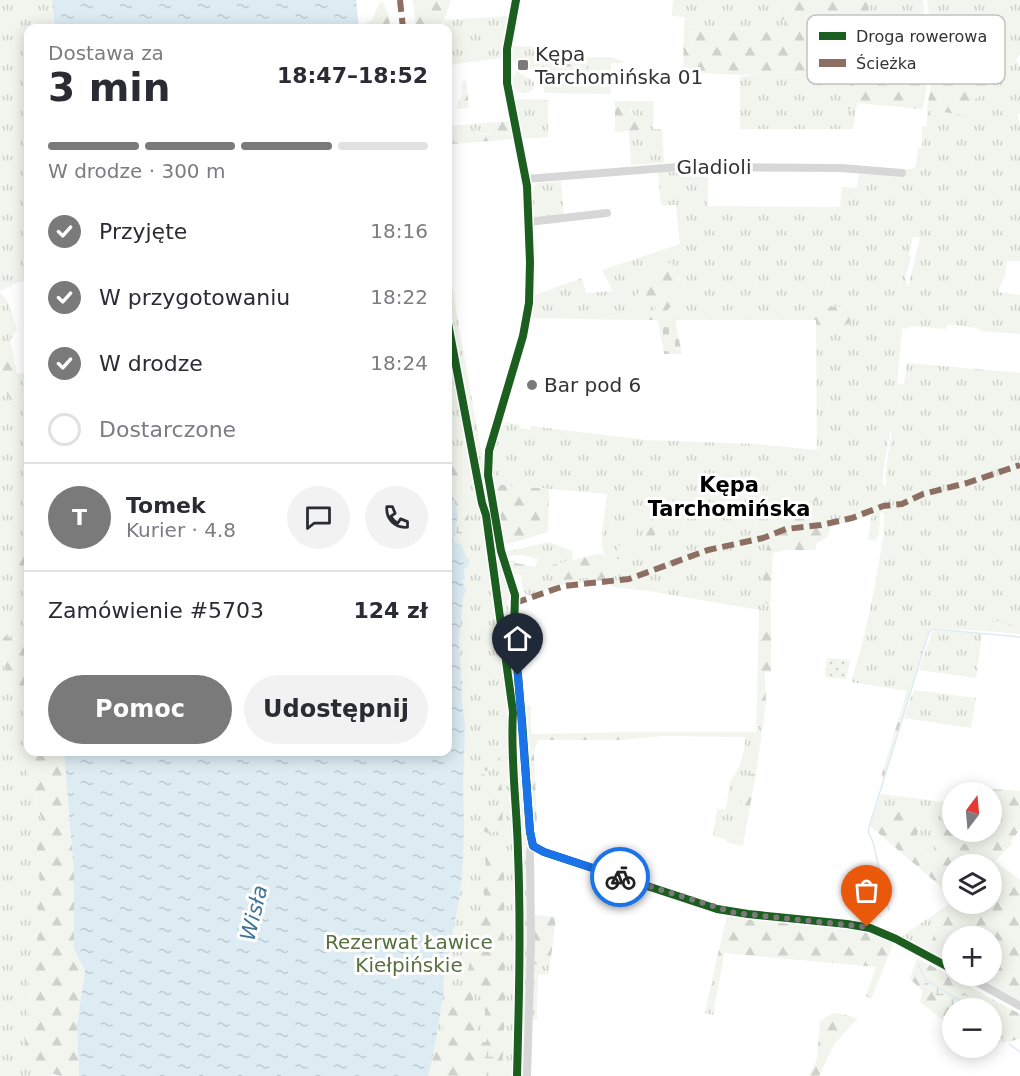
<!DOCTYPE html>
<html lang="pl">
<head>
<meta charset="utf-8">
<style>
  body { margin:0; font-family:"DejaVu Sans",sans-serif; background:#f2f2f3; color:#2b2b33; height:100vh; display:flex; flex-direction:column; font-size:22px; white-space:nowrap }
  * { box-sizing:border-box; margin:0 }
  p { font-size:20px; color:#7c7c81 }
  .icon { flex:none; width:33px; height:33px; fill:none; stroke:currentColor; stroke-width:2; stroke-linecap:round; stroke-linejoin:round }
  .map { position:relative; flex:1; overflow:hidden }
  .panel { position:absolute; left:24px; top:24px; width:428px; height:732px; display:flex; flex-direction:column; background:#fff; border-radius:12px; box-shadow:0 3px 15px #0003 }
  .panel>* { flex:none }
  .needle { width:39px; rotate:16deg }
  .tools { position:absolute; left:942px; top:782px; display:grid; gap:12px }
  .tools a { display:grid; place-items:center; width:60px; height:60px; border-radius:50%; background:#fff; box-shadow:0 3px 15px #0003; font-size:30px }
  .pin { position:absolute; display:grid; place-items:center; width:51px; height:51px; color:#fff; margin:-62px -26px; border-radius:50% 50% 50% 0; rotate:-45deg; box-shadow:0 0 6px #0007 }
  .pin .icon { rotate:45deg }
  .courier { position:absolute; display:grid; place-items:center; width:60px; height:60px; margin:-30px; border:4px solid #1a73e8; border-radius:50%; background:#fff; color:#222; box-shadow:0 2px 8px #0007 }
  .headline em { font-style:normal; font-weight:600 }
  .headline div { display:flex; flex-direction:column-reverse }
  .headline { display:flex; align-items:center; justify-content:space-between; height:102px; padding:0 24px }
  h1 { font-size:39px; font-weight:600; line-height:45px }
  .bar { display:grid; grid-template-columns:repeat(4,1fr); gap:9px 6px; align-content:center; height:72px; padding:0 24px }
  .bar i { height:8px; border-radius:4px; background:#e1e1e2 }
  .bar .selected { background:#7a7a7a }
  .bar p { grid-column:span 4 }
  .line { display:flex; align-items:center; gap:15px; padding:0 24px; border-top:2px solid #e1e1e2 }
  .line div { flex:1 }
  .round { display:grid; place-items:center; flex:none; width:63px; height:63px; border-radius:32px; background:#f2f2f3 }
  ol { padding:0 24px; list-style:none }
  li { display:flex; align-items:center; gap:18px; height:66px }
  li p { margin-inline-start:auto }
  li .icon { padding:6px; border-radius:50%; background:#7a7a7a; color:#fff; stroke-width:4 }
  li:last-child { color:#7c7c81 }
  li i { width:33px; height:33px; border:3px solid #e1e1e2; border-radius:50% }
  .action { display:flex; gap:12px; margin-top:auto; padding:12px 24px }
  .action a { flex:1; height:69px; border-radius:36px; background:#7a7a7a; color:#fff; font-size:24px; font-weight:600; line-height:69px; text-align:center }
  .action a+a { background:#f2f2f3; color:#2b2b33 }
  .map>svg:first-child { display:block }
  .grass { fill:url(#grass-tufts); fill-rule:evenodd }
  .forest { fill:url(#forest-firs); fill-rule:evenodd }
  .wetland { fill:url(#wetland-marsh) }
  .cemetery { fill:url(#cemetery-stones) }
  .garden { fill:url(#garden-dots) }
  .water { fill:url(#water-ripples) }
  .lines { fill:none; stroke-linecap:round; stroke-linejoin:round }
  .stream { stroke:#ddebf3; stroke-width:1.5 }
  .minor { stroke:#d7d7d7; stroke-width:8 }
  .quiet { stroke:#8d6e63; stroke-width:6; stroke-dasharray:12 6; stroke-linecap:butt }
  .cycleway-casing { stroke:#fff; stroke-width:11 }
  .cycleway { stroke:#1b5e20; stroke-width:8 }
  .done { stroke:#7a7a7a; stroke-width:6; stroke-dasharray:0 10.8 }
  .route { stroke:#1a73e8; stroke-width:8 }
  .poi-dot { fill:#7a7a7a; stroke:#fff; stroke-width:2 }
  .labels { text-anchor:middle; stroke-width:6; stroke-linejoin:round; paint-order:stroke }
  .poi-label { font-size:20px; fill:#333; stroke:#fff; text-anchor:start }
  .street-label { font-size:20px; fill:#333; stroke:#fff }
  .park-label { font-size:20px; fill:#56703f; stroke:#fff }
  .neighbourhood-label { font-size:21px; font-weight:bold; fill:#000; stroke:#fff }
  .water-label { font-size:21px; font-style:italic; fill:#3f7597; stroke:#fff }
  .key { fill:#fff; stroke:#c2c2c2; stroke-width:1.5 }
  .key-label { font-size:16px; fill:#333 }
</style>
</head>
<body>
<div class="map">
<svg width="1020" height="1076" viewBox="0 0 1020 1076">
  <defs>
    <pattern id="grass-tufts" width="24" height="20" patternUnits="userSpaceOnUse" patternTransform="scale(1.5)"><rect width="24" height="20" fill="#f1f5ed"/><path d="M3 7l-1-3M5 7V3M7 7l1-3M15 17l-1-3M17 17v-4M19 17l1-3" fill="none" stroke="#cfd2cc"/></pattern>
    <pattern id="forest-firs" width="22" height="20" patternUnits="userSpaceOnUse" patternTransform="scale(1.5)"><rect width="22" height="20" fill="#f1f5ed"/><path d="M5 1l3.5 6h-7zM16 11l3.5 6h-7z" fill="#cfd2cc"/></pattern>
    <pattern id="wetland-marsh" width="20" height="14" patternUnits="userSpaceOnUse" patternTransform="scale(1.5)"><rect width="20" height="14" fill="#f1f5ed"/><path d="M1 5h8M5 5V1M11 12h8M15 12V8" fill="none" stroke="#cfd2cc"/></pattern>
    <pattern id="cemetery-stones" width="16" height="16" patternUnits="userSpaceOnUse" patternTransform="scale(1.5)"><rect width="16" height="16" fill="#f1f5ed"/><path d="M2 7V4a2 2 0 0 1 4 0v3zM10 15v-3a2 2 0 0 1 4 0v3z" fill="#cfd2cc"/></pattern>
    <pattern id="garden-dots" width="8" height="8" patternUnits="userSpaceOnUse" patternTransform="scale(1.5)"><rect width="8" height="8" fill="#f1f5ed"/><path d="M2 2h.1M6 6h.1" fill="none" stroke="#cfd2cc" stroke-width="1.8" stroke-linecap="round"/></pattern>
    <pattern id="water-ripples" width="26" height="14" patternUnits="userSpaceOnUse" patternTransform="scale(1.5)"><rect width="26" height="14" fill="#ddebf3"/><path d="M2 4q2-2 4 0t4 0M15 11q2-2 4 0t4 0" fill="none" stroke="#becad1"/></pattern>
  </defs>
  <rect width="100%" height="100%" fill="#fff"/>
  <!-- grass -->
  <path class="grass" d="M0,0H69L53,10L55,28H28V286L23,281L14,284L0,291Z
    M673,0H779L778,19L787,20V30L684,26L685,17L672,16Z
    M872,0H923L925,30H877C868,20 865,12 872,0Z
    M927,0H1020V54L1016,60L1020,67V114H1017L1020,124V261H1007L1005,275L998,292L1020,295V334L981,331L976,328L948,324L945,329L910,326L907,329L902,328L897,384H904L907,363L1020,373V634L1009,633L1011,625L988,623L984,631L933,628L929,631L911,690L907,691L851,682C863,646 870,610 877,574C880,554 885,534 884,514L880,512L879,533L875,541L868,539L872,514L857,520L831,526L812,528L789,524L770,527L760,601L770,605L771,612L649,591L613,587L606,580L607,559C596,545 606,513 607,494L492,484C490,463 489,438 506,422L521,425L520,428L531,430L530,426L647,440L755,444L817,450L816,324L837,330L851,322L810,312V320H662L669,308L678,298L679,277L653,271L635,298L656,307L654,314H627L630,320L533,318L535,295L582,278L586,293L613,291L602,270L680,244L676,205H661L658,172L708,171V206L840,207L842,187L857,188L859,174L901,177L905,169H912L916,166L918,148H922V126H927V109L967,115L973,100L981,95L992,82L996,49L976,48L948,40L933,43ZM913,237L920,238L908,287L905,278L911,258L909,255ZM892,432L887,461L886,485H883V471L890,433ZM820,499L785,512L763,511Z
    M507,16L502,58L449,65L451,61L447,57V28H441L445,20Z
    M510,46L536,47V57H563L562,62L557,61L555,71L570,66H585L586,57H611L623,61L622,63H611V94L547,93L544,92L543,81L537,75L538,73L518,62L516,63L511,59Z
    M517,71L533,81L535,86C530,97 515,94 510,84H512V78Z
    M851,72L848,109L856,110L853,129H740V77L760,73Z
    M517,99L548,100V137L521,139L513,103Z
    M629,101H654L653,129H662L664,163L631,165L629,131L641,130C637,117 631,115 629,101Z
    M497,122C488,141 484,130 470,133C467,134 463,136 459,136L455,144L447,145V126Z
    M561,181L564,217L533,220L531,189L537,183Z
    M447,259L500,556L510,599L507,600L518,679L530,877L528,1076H258L447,752Z
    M0,292L8,302L17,329L10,340H0Z
    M28,372V545L18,557L20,572L26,585L28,632L25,642L0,634V389L5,390L10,399L16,401L17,374Z
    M549,542L572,551L573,560L552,565L563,580L588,577L592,582L562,585L528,596L523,591L521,576L518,574L512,575L510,569L534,571L538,559L522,555L506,556L505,552Z
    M933,630L982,634L976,678L919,670Z
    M0,651L3,655L8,684L24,703L26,733L24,758L42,822L35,830L40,885L37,907L41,921L29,977L30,1009L23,1033L25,1042V1065L51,1072L53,1076H0Z
    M914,690L976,698L971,728L904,718Z
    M757,702H766L756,774H751L738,838L744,839L743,846L726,842V839L713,836L717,809H726L730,780C739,775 746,747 745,737L664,736L640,738V732H756Z
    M881,794L952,803V826L949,825L943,835L933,843L935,855L930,857C923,852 916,847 914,838L919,832L921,817L877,806Z
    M960,831H977L976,836L968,845L958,842Z
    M568,862L711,909L709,912L567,866Z
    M942,909L931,944L919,948L899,938Z
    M533,964L550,965L548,974L538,975L537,1020H532Z
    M715,967H722L713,1015L705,1013Z"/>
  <!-- forest -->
  <path class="forest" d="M413,0H451L441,28H416Z
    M779,0H872C865,12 868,20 877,30H925L929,73L923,109L857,103L856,110L848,109L851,72L760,73L744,75L683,72L684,26L786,30L787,20L778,19Z
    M380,2L383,3L389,15L390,28H362L365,24L372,20Z
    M948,40L976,48L996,49L1007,52L1009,56L1006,69L981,95L973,100L967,116L927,109L934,64L933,43Z
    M563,57H586L585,66L592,75L589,79L570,66L555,71L546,70L543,63L545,61L562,62Z
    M466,79L469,108L457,109L458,102L463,94C461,87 459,83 466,79Z
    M615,101H629L631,113L641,125V130L615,132Z
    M509,121L513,139L455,144L460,136L466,135L475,129C477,130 479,132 481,134C489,138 494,127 497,122Z
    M669,263L673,264C680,278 681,291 675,306L669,308L662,320H630L626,314H654L656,307L639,305L635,298L653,271Z
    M815,306L845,307L851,322L837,330L816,324V320H810V312Z
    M0,340H10L17,374L16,401L10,399L5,390L0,389Z
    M447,451L454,466L462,463L465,479L458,483C466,503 475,517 462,535L457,510L447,475Z
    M492,484L549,489L548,532L508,544L501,542Z
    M776,490L820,494L821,499L785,512L763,511L761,503Z
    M660,508L666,510L653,539L643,540L646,530Z
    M805,510L811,513L812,527L831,526L828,536L817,543L815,550H786L773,553L770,605L760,601L770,527L789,524L793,515Z
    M630,528L637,532L630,548L620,559H616L615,553Z
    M28,545V752H64L74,873V950L85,970L77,1025L79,1076H60L25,1065V1042L23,1033L30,1009L29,977L41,921L37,907L40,885L35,830L42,821L24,758L26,733L24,703L8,684L3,655L0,651V634L24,642L28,632L26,585L20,572L18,557Z
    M602,553L607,559L606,580L592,582L588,578L563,580L547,571L548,567L552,565Z
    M515,560V563L537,567L534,571L510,569L508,562Z
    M759,610L771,612V672H765L766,702H757Z
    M996,621L1006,622L1011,625L1009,633L984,631L988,623Z
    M911,690L884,778L881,777L907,691Z
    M523,704L531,706V731L532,734L640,732V738L623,740H538L534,753L537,823H531Z
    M487,749L499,752L500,764L486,771L482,767Z
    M481,774L485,775L490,781L501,778L502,794L483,788Z
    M751,774H756L744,839L736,836L745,779Z
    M989,789L1020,791V829L1011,841L1013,843L995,861L1020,880V1003L968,975H992V936H952V966L919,948L925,943L931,944L942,909L952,902L992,903V864H952V896L870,826L877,806L922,817C918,837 908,844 930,857L935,855L933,843L943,835L949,825L952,826V831H960L958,842L968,845L976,836L977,831H992V792H984Z
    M503,804L502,831L487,833L484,831V811Z
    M491,854L497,856L500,867L504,872L505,1005L502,1076H488L486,1061L479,1065V1076H428L435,1051V1040L442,1032L450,1002L458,996L467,976L479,916L483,913L488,916C488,901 476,880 486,866L485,857ZM479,991L485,996V1017L489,1030L486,1042H481L475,1020L478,1014L472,1005L473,994Z
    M533,915L556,917L550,965L533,964Z
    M727,915L846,926L867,930L894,942L871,999L866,996L876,967L724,953L722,967H715Z
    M917,958L1020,1014V1039L992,1045V1008H952V1024L949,1025L920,1002L923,991L910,979Z
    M837,1013L858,1018L834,1044L819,1076H809L817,1059L820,1021L831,1014Z"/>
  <!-- wetland -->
  <path class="wetland" d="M458,523L462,535L459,536L466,557L469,559L465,583L469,588L468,591L464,588L453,542Z
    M929,976H938L936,981C944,987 952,986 960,990C968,994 974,1001 979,1008C950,1008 945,1003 924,984Z
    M992,1014L995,1015L1014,1036L1005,1040L992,1035Z
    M490,1048L493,1054L494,1076H484L485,1051Z"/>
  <!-- cemetery -->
  <path class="cemetery" d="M658,320H675L682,354H664Z"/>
  <!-- garden -->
  <path class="garden" d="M827,658L850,660L846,679L825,677Z"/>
  <!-- water -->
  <path class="water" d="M52,0H356L359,28H55Z
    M447,475L458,514L453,542L462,545L466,557L469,559V566L464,569L465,579L462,581L466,591L463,598L459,640L462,701L465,726L463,786L464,829L462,873L460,894L443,983L444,989C439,1018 436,1047 428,1076H79L77,1025L85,970L74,950V873L64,752H447Z"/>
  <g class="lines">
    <!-- stream -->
    <path class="stream" d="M884,890L873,842L868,831L929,632L933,629L1020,637
      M885,894L889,910
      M918,964L926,980L972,1008
      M992,1025L1004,1041
      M1009,1044L1020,1052"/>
    <!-- minor -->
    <path class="minor" d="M516,0L507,49V83L527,186L530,262L529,303L523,336L489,451L488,475L501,551L515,595L514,632L522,721L530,832L533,846L544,852L717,909L748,914L847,924L870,928L896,939L952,969
      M526,179L678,167L841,168L902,173
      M528,222L607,213
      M964,975L1020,1006
      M527,1076L531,941L530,851L533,846"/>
    <!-- quiet -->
    <path class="quiet" d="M400,0L403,28
      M515,603L564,586L629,579L708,550L763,538L786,529L821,525L852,518L883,506L902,504L923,494L967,483L1020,465"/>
    <defs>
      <path id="cycleway" d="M516,0L507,49V83L527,186L530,262L529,303L523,336L489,451L488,475L501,551L515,595L514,632L522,721L530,832L533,846L544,852L717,909L748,914L847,924L870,928L896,939L952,969
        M447,318L482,503L486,515L513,712C510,756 517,807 518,853C521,927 519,1001 517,1076"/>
    </defs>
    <!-- cycleway casing -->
    <use href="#cycleway" class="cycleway-casing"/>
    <!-- cycleway -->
    <use href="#cycleway" class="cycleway"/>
  </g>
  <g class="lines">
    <!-- done -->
    <path class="done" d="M620,877L735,913L867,927"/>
    <!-- route -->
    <path class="route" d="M518,675L530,831L533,846L544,852L620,877"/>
  </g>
  <!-- markers -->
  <g class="poi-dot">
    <rect x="517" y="59" width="12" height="12" rx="3"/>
    <circle cx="532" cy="385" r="6"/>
  </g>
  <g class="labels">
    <!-- poi labels -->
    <g class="poi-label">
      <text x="535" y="61">Kępa<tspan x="535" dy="23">Tarchomińska 01</tspan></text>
      <text x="544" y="392">Bar pod 6</text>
    </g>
    <!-- street labels -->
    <g class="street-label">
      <text x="714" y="174">Gladioli</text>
    </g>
    <!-- park labels -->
    <g class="park-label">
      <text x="409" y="949">Rezerwat Ławice<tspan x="409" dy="23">Kiełpińskie</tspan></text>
    </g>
    <!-- neighbourhood labels -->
    <g class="neighbourhood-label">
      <text x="729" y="492">Kępa<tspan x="729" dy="24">Tarchomińska</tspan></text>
    </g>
    <!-- water labels -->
    <g class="water-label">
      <text transform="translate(254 913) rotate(-76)" y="7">Wisła</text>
    </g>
  </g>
  <!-- legend -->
  <rect x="807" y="15" width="198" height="69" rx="9" class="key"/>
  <rect x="819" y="32" width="27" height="8" fill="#1b5e20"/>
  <rect x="819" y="59" width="27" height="8" fill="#8d6e63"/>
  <g class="key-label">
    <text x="856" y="42">Droga rowerowa</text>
    <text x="856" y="69">Ścieżka</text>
  </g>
</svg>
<div class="tools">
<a><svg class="needle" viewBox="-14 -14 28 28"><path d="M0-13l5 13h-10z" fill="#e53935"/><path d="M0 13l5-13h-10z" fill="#7c7c81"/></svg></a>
<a><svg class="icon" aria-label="layers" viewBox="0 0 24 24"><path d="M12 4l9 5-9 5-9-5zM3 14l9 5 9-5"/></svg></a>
<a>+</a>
<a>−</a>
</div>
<div class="pin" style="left:867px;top:927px;background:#ea580c"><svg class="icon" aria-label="bag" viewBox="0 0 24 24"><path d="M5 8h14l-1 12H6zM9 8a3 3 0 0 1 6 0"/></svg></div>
<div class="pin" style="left:518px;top:675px;background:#1f2937"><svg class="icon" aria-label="home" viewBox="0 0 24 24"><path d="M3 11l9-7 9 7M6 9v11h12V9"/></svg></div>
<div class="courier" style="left:620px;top:877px"><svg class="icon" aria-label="bike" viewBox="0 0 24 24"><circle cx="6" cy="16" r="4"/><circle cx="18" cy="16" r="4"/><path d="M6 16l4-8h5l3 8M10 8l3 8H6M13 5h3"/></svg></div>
<section class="panel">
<div class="headline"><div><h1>3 min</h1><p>Dostawa za</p></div><em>18:47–18:52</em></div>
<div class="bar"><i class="selected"></i><i class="selected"></i><i class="selected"></i><i></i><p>W drodze · 300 m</p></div>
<ol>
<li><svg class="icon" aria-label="check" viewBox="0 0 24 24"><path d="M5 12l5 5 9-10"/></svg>Przyjęte<p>18:16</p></li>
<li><svg class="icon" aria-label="check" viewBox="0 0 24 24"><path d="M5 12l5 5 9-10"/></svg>W przygotowaniu<p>18:22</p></li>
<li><svg class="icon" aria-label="check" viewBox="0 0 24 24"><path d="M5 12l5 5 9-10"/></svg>W drodze<p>18:24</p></li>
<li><i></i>Dostarczone</li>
</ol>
<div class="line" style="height:108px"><b class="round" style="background:#7a7a7a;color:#fff">T</b><div><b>Tomek</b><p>Kurier · 4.8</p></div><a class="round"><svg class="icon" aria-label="chat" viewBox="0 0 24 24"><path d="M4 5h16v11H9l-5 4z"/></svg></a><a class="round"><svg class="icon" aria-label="phone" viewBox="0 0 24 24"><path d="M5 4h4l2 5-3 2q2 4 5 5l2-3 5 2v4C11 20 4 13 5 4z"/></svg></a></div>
<div class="line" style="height:78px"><div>Zamówienie #5703</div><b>124 zł</b></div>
<div class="action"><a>Pomoc</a><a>Udostępnij</a></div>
</section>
</div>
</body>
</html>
